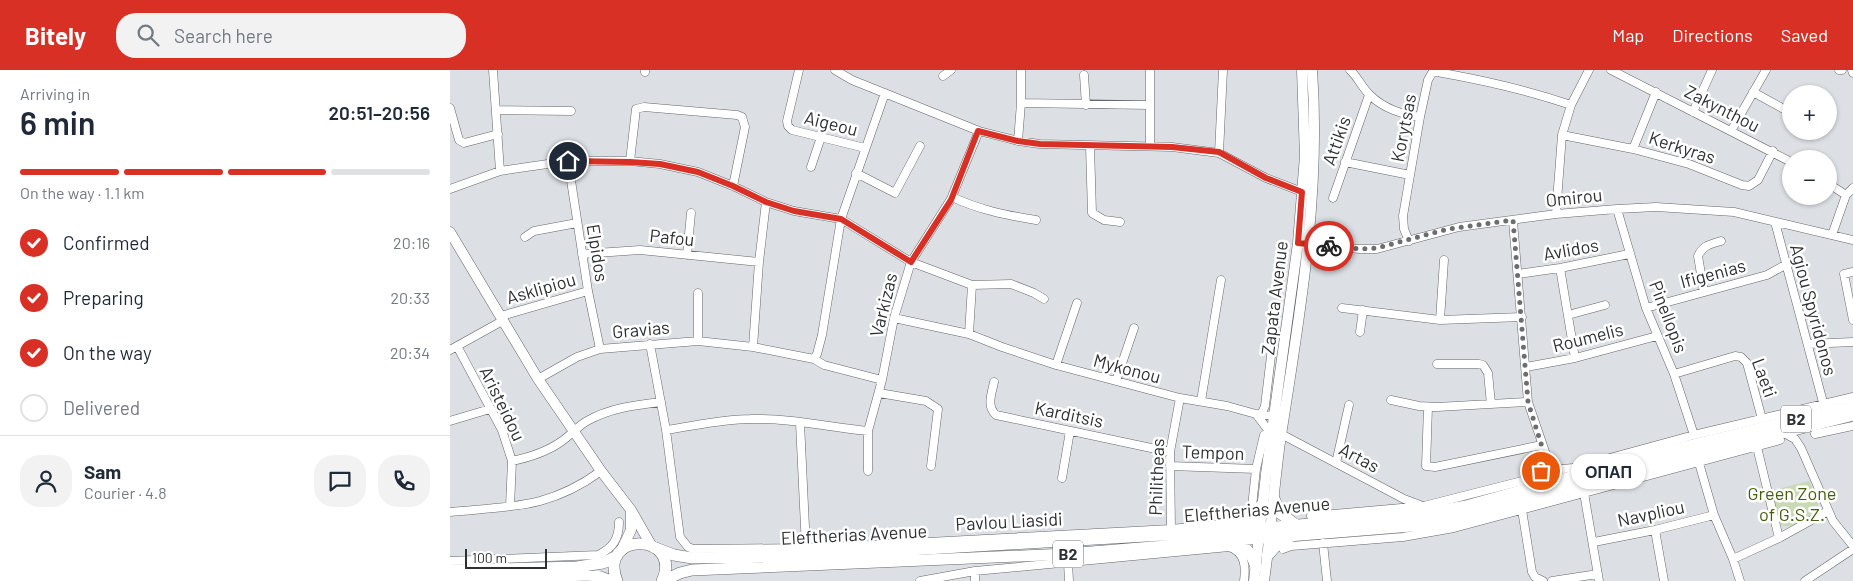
<!DOCTYPE html>
<html lang="en">
<head>
<meta charset="utf-8">
<style>
  body { margin:0; font-family:Barlow,sans-serif; background:#f2f2f3; color:#1f2937; height:100vh; display:flex; flex-direction:column; font-size:19px; white-space:nowrap }
  * { box-sizing:border-box; margin:0 }
  p { font-size:16px; color:#747a83 }
  .icon { flex:none; width:28px; height:28px; fill:none; stroke:currentColor; stroke-width:2; stroke-linecap:round; stroke-linejoin:round }
  .map { position:relative; flex:1; overflow:hidden }
  .side { display:flex; flex-direction:column; background:#fff; width:450px }
  .side>* { flex:none }
  .buttons { position:absolute; left:1332px; top:15px; display:grid; gap:10px }
  .buttons a { display:grid; place-items:center; width:55px; height:55px; border-radius:50%; background:#fff; box-shadow:0 1px 4px #0004; font-size:25px }
  .scale { position:absolute; left:15px; bottom:12px; width:82px; box-sizing:border-box; padding-left:5px; border:2px solid #2f3032; border-top:0; font-size:14px; line-height:18px; white-space:nowrap; color:#2f3032; -webkit-text-stroke:4px #fff; paint-order:stroke }
  .pin { position:absolute; display:grid; place-items:center; width:42px; height:42px; color:#fff; margin:-21px; border:2px solid #fff; border-radius:50%; box-shadow:0 1px 5px #0007 }
  .courier { position:absolute; display:grid; place-items:center; width:50px; height:50px; margin:-25px; border:4px solid #d93025; border-radius:50%; background:#fff; color:#222; box-shadow:0 1px 6px #0007 }
  .bubble { position:absolute; height:35px; border-radius:18px; background:#fff; box-shadow:0 1px 4px #0004; font-size:16px; font-weight:600; line-height:35px; text-align:center }
  .summary em { font-style:normal; font-weight:600 }
  .summary div { display:flex; flex-direction:column-reverse }
  .summary { display:flex; align-items:center; justify-content:space-between; height:85px; padding:0 20px }
  h1 { font-size:32px; font-weight:600; line-height:38px }
  .bar { display:grid; grid-template-columns:repeat(4,1fr); gap:8px 5px; align-content:center; height:60px; padding:0 20px }
  .bar i { height:6px; border-radius:4px; background:#e0e1e3 }
  .bar .current { background:#d93025 }
  .bar p { grid-column:span 4 }
  .line { display:flex; align-items:center; gap:12px; padding:0 20px; border-top:1px solid #e0e1e3 }
  .line div { flex:1 }
  .round { display:grid; place-items:center; flex:none; width:52px; height:52px; border-radius:20px; background:#f2f2f3 }
  ol { padding:0 20px; list-style:none }
  li { display:flex; align-items:center; gap:15px; height:55px }
  li p { margin-inline-start:auto }
  li .icon { padding:5px; border-radius:50%; background:#d93025; color:#fff; stroke-width:4 }
  li:last-child { color:#747a83 }
  li i { width:28px; height:28px; border:2px solid #e0e1e3; border-radius:50% }
  header { display:flex; align-items:center; gap:30px; box-sizing:border-box; height:70px; padding:0 25px; background:#d93025; color:#fff }
  header strong { font-size:24px }
  nav { display:flex; gap:28px; margin-inline-start:auto; font-size:18px }
  .search { width:350px; height:45px; background:#f2f2f3; display:flex; align-items:center; gap:12px; box-sizing:border-box; padding:0 18px; border-radius:20px; color:#747a83; font-size:19px }
  main { display:flex; flex:1; min-height:0 }
  .map>svg:first-child { display:block }
  .green { fill:#c9d9b5 }
  .lines { fill:none; stroke-linecap:round; stroke-linejoin:round }
  .minor-casing { stroke:#64676b; stroke-width:9 }
  .major-casing { stroke:#64676b; stroke-width:11 }
  .highway-casing { stroke:#64676b; stroke-width:12 }
  .minor { stroke:#fff; stroke-width:8 }
  .major { stroke:#fff; stroke-width:10 }
  .highway { stroke:#fff; stroke-width:11 }
  .done { stroke:#6c6d70; stroke-width:5; stroke-dasharray:0 9 }
  .route { stroke:#d93025; stroke-width:6 }
  .labels { text-anchor:middle; stroke-width:5; stroke-linejoin:round; paint-order:stroke }
  .shield { fill:#fff; stroke:#6d6e70; stroke-width:1 }
  .shield-label { font-size:16px; font-weight:bold; fill:#2f3032 }
  .street-label { font-size:18px; fill:#2f3032; stroke:#fff }
  .park-label { font-size:18px; fill:#425d0c; stroke:#fff }
</style>
</head>
<body>
<header>
<strong>Bitely</strong>
<div class="search"><svg class="icon" aria-label="search" viewBox="0 0 24 24"><circle cx="10" cy="10" r="6"/><path d="M15 15l6 6"/></svg>Search here</div>
<nav><a>Map</a><a>Directions</a><a>Saved</a></nav>
</header>
<main>
<section class="side">
<div class="summary"><div><h1>6 min</h1><p>Arriving in</p></div><em>20:51–20:56</em></div>
<div class="bar"><i class="current"></i><i class="current"></i><i class="current"></i><i></i><p>On the way · 1.1 km</p></div>
<ol>
<li><svg class="icon" aria-label="check" viewBox="0 0 24 24"><path d="M5 12l5 5 9-10"/></svg>Confirmed<p>20:16</p></li>
<li><svg class="icon" aria-label="check" viewBox="0 0 24 24"><path d="M5 12l5 5 9-10"/></svg>Preparing<p>20:33</p></li>
<li><svg class="icon" aria-label="check" viewBox="0 0 24 24"><path d="M5 12l5 5 9-10"/></svg>On the way<p>20:34</p></li>
<li><i></i>Delivered</li>
</ol>
<div class="line" style="height:90px"><a class="round"><svg class="icon" aria-label="person" viewBox="0 0 24 24"><circle cx="12" cy="8" r="4"/><path d="M4 21q1-7 8-7t8 7"/></svg></a><div><b>Sam</b><p>Courier · 4.8</p></div><a class="round"><svg class="icon" aria-label="chat" viewBox="0 0 24 24"><path d="M4 5h16v11H9l-5 4z"/></svg></a><a class="round"><svg class="icon" aria-label="phone" viewBox="0 0 24 24"><path d="M5 4h4l2 5-3 2q2 4 5 5l2-3 5 2v4C11 20 4 13 5 4z"/></svg></a></div>
</section>
<div class="map">
<svg width="1403" height="511" viewBox="0 0 1403 511">
  <rect width="100%" height="100%" fill="#dcdfe4"/>
  <!-- green -->
  <path class="green" d="M1359,411C1362,418 1369,430 1368,437C1367,442 1344,456 1339,456C1335,457 1332,455 1328,453L1320,421Z"/>
  <g class="lines">
    <defs>
      <path id="minor" d="M43,0L50,101
        M349,0L337,51L338,56L342,60L415,78
        M385,0L402,10L529,61L568,71L590,74L722,77L769,83L816,108L855,123
        M900,0C908,7 912,18 920,25C934,39 952,44 970,47
        M1161,0L1341,92
        M1389,0H1392
        M1402,0L1403,3
        M195,2V0
        M634,5L636,35
        M493,6L501,0
        M1303,22L1341,43
        M571,33L700,35
        M0,38L9,70L14,73L48,64
        M46,40L121,41
        M1243,42L1262,0
        M1281,61L1316,0
        M1112,65L1183,79L1239,94L1292,115L1299,116L1308,110L1323,81
        M568,71L571,33V0
        M640,76L642,143L654,150L670,152
        M700,76V0
        M1183,79L1206,22
        M769,83L773,0
        M118,91L138,221L150,279
        M180,91L186,39L194,37L287,45L292,47L295,57L283,116
        M895,92L960,105
        M361,97L371,67
        M406,103L445,123L470,76
        M1379,114L1396,125
        M0,119L50,101L118,91H180L210,94L248,102L283,116L316,132L344,141L391,149L461,192L522,215L561,214L584,223L594,229
        M502,127C530,140 555,145 586,150
        M883,128L919,25
        M1167,139L1196,238L1224,304L1244,365
        M1106,144L1112,65L1121,35L1139,0
        M1063,151L1078,332L1101,399L1106,406L1115,408
        M1325,152L1374,336
        M1382,165L1396,125L1403,118
        M75,167L84,161L127,153
        M959,171L954,159L953,146L970,47L978,10L982,3L987,2C1033,10 1077,20 1121,35
        M853,174L910,179H927L1009,157L1106,144L1167,139L1206,137L1284,142L1403,170
        M132,184L190,180L309,192
        M237,185L241,143
        M1110,198L1125,288
        M1403,202L1394,204L1403,250
        M1068,204L1110,198L1179,184
        M1254,222L1248,186C1253,175 1261,174 1271,171
        M892,238L990,250L1072,247
        M1196,238L1317,205L1335,195
        M1118,245L1155,235
        M51,246L138,221
        M444,248L519,264L552,277L606,295L666,311L730,328L777,336L806,344L825,346
        M990,250L994,190
        M910,262L913,240
        M519,264L522,215
        M248,271V223
        M200,274L216,360L230,467L238,477L243,479L356,478L421,475L721,459L781,453L791,449L802,437L806,399L814,365
        M1358,274L1403,272
        M7,276L52,360L62,391L60,436
        M303,277L309,192L316,132
        M0,280L54,250
        M364,289L367,284L372,265L391,149L435,23
        M987,294H1029L1033,295L1038,303L1041,334
        M606,295L627,233
        M1076,297L1125,288L1207,266
        M1224,304L1285,286L1291,287L1297,293L1312,349
        M88,309L127,287L150,279L248,271L303,277L364,289L374,295L432,310
        M666,311L684,258
        M544,312C542,323 536,336 546,345L720,382
        M429,323L476,331L488,339L481,396
        M941,330L969,336L987,337L1078,332
        M751,331L771,210
        M978,337L976,396L985,397L1092,375
        M806,344L822,365
        M811,345L815,336L826,244
        M0,351L40,339
        M350,353L356,478
        M216,360C244,356 272,349 300,349C339,348 379,357 418,361
        M1334,363L1345,369L1351,378L1383,451L1403,476
        M831,364L954,429L970,435
        M1365,364L1403,356
        M1307,377L1329,468
        M62,391C81,387 97,382 112,371C121,365 128,356 137,351C160,338 185,335 211,332
        M886,393L899,335
        M1249,393L1264,445L1283,489L1290,511
        M720,396L806,399
        M418,401V361L432,310L444,248L461,192L501,129L529,61
        M612,408L620,361
        M1134,423L1149,511
        M1072,440L1082,502L1085,507L1093,511
        M0,442C61,436 99,439 151,401
        M861,446L974,436L1076,410L1086,406L1095,397L1102,396L1113,399L1123,398L1244,365L1403,327
        M721,459L720,382L730,328
        M1205,460L1214,511
        M1144,472L1205,460L1264,445
        M873,473L877,511
        M833,479L841,476L953,467L1004,458L1330,370
        M1283,489L1329,468L1378,441
        M0,491L148,485C163,478 169,469 169,452
        M618,493L619,511
        M525,501V511
        M470,511L525,501L779,477C795,482 796,496 794,511
        M1102,511L1148,504
        M1355,511L1403,479"/>
      <path id="major" d="M0,162L88,309L151,401L181,440L201,475
        M171,481L181,460V443
        M804,511L816,404L848,173L855,86L852,0
        M814,511C821,462 824,413 831,365C850,244 871,122 862,0"/>
      <path id="highway" d="M823,426L830,443L846,455
        M787,458L801,450L813,433
        M782,472C796,475 803,485 806,498
        M203,477L224,485L242,488L359,486L780,461L973,444L1016,436L1189,388L1403,336
        M817,486L826,476L839,468
        M0,500L127,497L153,493L167,486
        M0,510L139,505L151,507L161,511
        M167,511C147,460 234,463 212,511
        M213,511L230,503L242,500L617,484L974,455L1018,446L1192,398L1403,345"/>
    </defs>
    <!-- minor casing -->
    <use href="#minor" class="minor-casing"/>
    <!-- major casing -->
    <use href="#major" class="major-casing"/>
    <!-- highway casing -->
    <use href="#highway" class="highway-casing"/>
    <!-- minor -->
    <use href="#minor" class="minor"/>
    <!-- major -->
    <use href="#major" class="major"/>
    <!-- highway -->
    <use href="#highway" class="highway"/>
  </g>
  <g class="lines">
    <!-- done -->
    <path class="done" d="M879,176L910,179L927,178L998,159L1063,150L1078,332L1093,380L1095,397L1091,401"/>
    <!-- route -->
    <path class="route" d="M118,91L180,92L210,94L248,102L283,116L316,132L344,141L391,149L461,192L501,130L528,61L568,71L590,74L722,77L769,82L816,108L852,122L848,173L879,176"/>
  </g>
  <g class="labels">
    <!-- shield labels -->
    <g class="shield">
      <rect x="1331" y="335.5" width="30" height="27" rx="4"/>
      <rect x="603" y="470.5" width="30" height="27" rx="4"/>
    </g>
    <g class="shield-label">
      <text x="1346" y="355">B2</text>
      <text x="618" y="490">B2</text>
    </g>
    <!-- street labels -->
    <g class="street-label">
      <text transform="translate(1272 39) rotate(27)" y="6">Zakynthou</text>
      <text transform="translate(381 54) rotate(14)" y="6">Aigeou</text>
      <text transform="translate(954 58) rotate(-79)" y="6">Korytsas</text>
      <text transform="translate(887 71) rotate(-70)" y="6">Attikis</text>
      <text transform="translate(1232 78) rotate(18)" y="6">Kerkyras</text>
      <text transform="translate(1124 128) rotate(-6)" y="6">Omirou</text>
      <text transform="translate(222 168) rotate(6)" y="6">Pafou</text>
      <text transform="translate(1121 180) rotate(-10)" y="6">Avlidos</text>
      <text transform="translate(147 183) rotate(81)" y="6">Elpidos</text>
      <text transform="translate(1263 204) rotate(-15)" y="6">Ifigenias</text>
      <text transform="translate(91 219) rotate(-16)" y="6">Asklipiou</text>
      <text transform="translate(825 228) rotate(-83)" y="6">Zapata Avenue</text>
      <text transform="translate(434 235) rotate(-76)" y="6">Varkizas</text>
      <text transform="translate(1363 240) rotate(75)" y="6">Agiou Spyridonos</text>
      <text transform="translate(1218 247) rotate(69)" y="6">Pinellopis</text>
      <text transform="translate(191 260) rotate(-5)" y="6">Gravias</text>
      <text transform="translate(1138 268) rotate(-14)" y="6">Roumelis</text>
      <text transform="translate(677 299) rotate(15)" y="6">Mykonou</text>
      <text transform="translate(1314 308) rotate(70)" y="6">Laeti</text>
      <text transform="translate(52 334) rotate(64)" y="6">Aristeidou</text>
      <text transform="translate(619 345) rotate(12)" y="6">Karditsis</text>
      <text transform="translate(763 383) rotate(2)" y="6">Tempon</text>
      <text transform="translate(909 388) rotate(28)" y="6">Artas</text>
      <text transform="translate(707 407) rotate(-88)" y="6">Philitheas</text>
      <text transform="translate(807 440) rotate(-5)" y="6">Eleftherias Avenue</text>
      <text transform="translate(1201 444) rotate(-12)" y="6">Navpliou</text>
      <text transform="translate(559 452) rotate(-3)" y="6">Pavlou Liasidi</text>
      <text transform="translate(404 465) rotate(-3)" y="6">Eleftherias Avenue</text>
    </g>
    <!-- park labels -->
    <g class="park-label">
      <text x="1342" y="430">Green Zone<tspan x="1342" dy="21">of G.S.Z.</tspan></text>
    </g>
  </g>
</svg>
<div class="buttons">
<a>+</a>
<a>−</a>
</div>
<div class="scale">100 m</div>
<div class="pin" style="left:1091px;top:401px;background:#ea580c"><svg class="icon" aria-label="bag" viewBox="0 0 24 24"><path d="M5 8h14l-1 12H6zM9 8a3 3 0 0 1 6 0"/></svg></div>
<div class="pin" style="left:118px;top:91px;background:#1f2937"><svg class="icon" aria-label="home" viewBox="0 0 24 24"><path d="M3 11l9-7 9 7M6 9v11h12V9"/></svg></div>
<div class="courier" style="left:879px;top:176px"><svg class="icon" aria-label="bike" viewBox="0 0 24 24"><circle cx="6" cy="16" r="4"/><circle cx="18" cy="16" r="4"/><path d="M6 16l4-8h5l3 8M10 8l3 8H6M13 5h3"/></svg></div>
<div class="bubble" style="left:1121px;top:384px;width:75px">ΟΠΑΠ</div>
</div>
</main>
</body>
</html>
